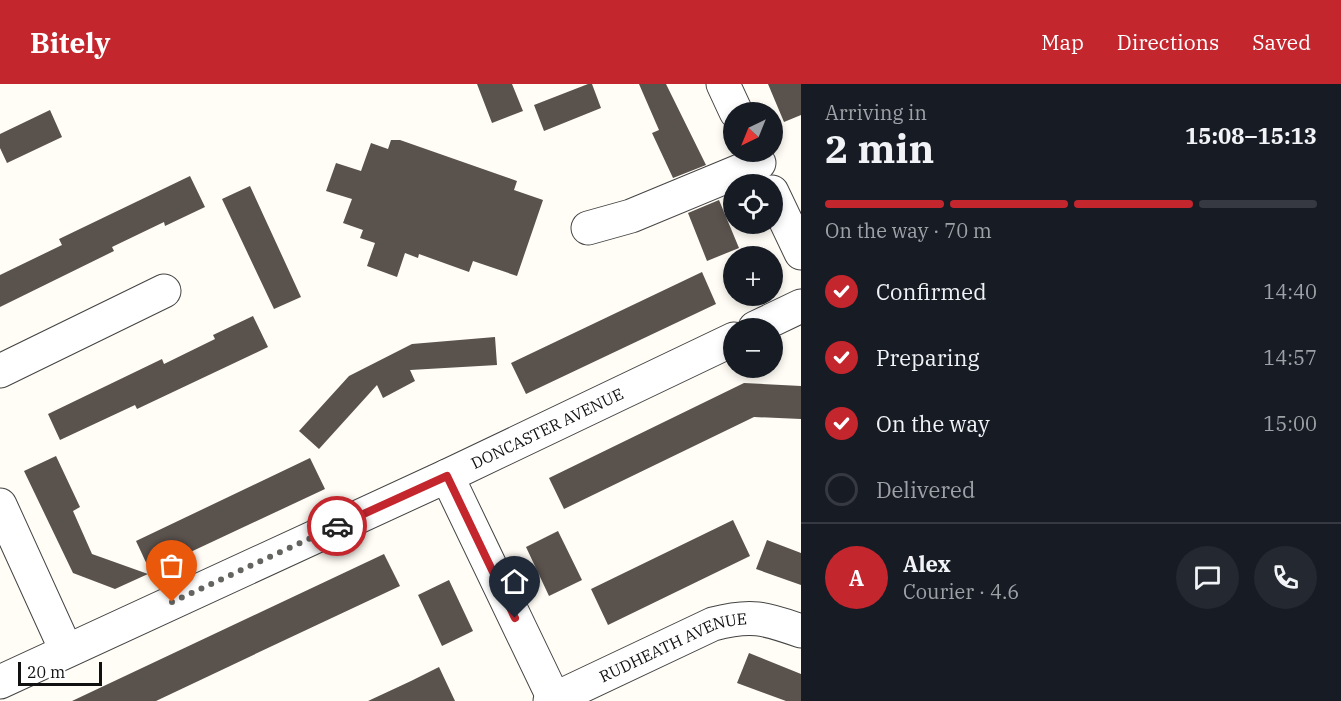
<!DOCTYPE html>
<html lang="en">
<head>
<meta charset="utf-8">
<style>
  body { margin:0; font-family:"IBM Plex Serif",serif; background:#242831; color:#f1f3f6; height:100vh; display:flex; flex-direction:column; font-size:22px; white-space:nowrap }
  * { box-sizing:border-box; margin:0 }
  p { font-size:20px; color:#9ea1a6 }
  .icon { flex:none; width:33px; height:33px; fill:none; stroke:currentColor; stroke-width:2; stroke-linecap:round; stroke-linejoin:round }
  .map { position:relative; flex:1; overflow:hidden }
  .sheet { display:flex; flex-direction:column; background:#171b24; width:540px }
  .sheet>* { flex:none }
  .needle { width:39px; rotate:223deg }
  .tools { position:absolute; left:723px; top:18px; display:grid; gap:12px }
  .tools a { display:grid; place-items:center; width:60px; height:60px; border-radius:50%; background:#171b24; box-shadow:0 3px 9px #0003; font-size:30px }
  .scale { position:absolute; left:18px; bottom:15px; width:84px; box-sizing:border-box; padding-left:6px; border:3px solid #111; border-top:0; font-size:16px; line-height:21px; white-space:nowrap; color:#111; -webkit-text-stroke:4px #fff; paint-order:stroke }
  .pin { position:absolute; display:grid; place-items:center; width:51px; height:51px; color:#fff; margin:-62px -26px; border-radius:50% 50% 50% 0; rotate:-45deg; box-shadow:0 0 6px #0007 }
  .pin .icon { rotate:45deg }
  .courier { position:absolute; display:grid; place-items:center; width:60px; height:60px; margin:-30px; border:4px solid #c4262e; border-radius:50%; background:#fff; color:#222; box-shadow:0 2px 8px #0007 }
  .headline em { font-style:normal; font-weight:700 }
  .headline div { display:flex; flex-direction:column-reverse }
  .headline { display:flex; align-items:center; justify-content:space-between; height:102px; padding:0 24px }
  h1 { font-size:39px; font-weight:700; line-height:45px }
  .bar { display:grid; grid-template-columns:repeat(4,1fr); gap:9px 6px; align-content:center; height:72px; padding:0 24px }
  .bar i { height:8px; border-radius:4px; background:#363941 }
  .bar .current { background:#c4262e }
  .bar p { grid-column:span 4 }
  .line { display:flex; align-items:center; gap:15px; padding:0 24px; border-top:2px solid #363941 }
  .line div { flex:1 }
  .round { display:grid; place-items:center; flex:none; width:63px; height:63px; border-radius:32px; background:#242831 }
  ol { padding:0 24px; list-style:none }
  li { display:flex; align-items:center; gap:18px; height:66px }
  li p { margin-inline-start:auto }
  li .icon { padding:6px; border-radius:50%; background:#c4262e; color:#fff; stroke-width:4 }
  li:last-child { color:#9ea1a6 }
  li i { width:33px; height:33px; border:3px solid #363941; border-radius:50% }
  header { display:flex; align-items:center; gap:36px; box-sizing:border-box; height:84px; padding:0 30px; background:#c4262e; color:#fff }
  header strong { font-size:28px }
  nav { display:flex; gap:33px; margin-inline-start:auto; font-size:21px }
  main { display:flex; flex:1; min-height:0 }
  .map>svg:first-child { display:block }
  .building { fill:#5a524d }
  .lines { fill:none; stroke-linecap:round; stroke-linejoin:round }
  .minor-casing { stroke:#444; stroke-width:35 }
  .minor { stroke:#fff; stroke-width:33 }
  .done { stroke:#646461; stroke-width:6; stroke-dasharray:0 10.8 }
  .route { stroke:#c4262e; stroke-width:8 }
  .labels { text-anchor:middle; stroke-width:6; stroke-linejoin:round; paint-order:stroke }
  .street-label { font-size:16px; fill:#111; stroke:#fff }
</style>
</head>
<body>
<header>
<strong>Bitely</strong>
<nav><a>Map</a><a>Directions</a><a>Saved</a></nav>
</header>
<main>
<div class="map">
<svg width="801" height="617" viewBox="0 0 801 617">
  <rect width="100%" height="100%" fill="#fffdf5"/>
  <!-- building -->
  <path class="building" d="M477,0H512L523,27L492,39Z
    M588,0H592L601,24L544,47L534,21Z
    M639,0H666L706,81L673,94L652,49L659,46Z
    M768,0H801V31L784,38Z
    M50,26L62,53L7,79L0,64V50Z
    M391,56H400L517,97L514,106L543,116L517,192L473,177L469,188L419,170L418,174L405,169L397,193L367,182L375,159L360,154L363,146L343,139L352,115L326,107L336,79L361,87L371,59L388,65Z
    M190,92L205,123L165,142L164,138L112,163L114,167L0,223V191L62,161L59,155Z
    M250,102L301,213L274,225L222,115Z
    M719,116L739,164L707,177L688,129Z
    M702,188L716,220L526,310L511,279Z
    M253,232L268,263L137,325L135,321L60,356L48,330L162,275L164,280L215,255L213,251Z
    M495,253L497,281L410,286L415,297L383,314L377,301L319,365L299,347L349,292L412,260Z
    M744,299L801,302V335L754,333L564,425L549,394Z
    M56,372L80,423L73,427L92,470L148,490L115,505L73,489L24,387Z
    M310,374L325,405L150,487L136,457Z
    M733,436L750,472L608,541L591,505Z
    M558,447L582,496L549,512L526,463Z
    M767,456L801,469V501L756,485Z
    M384,470L400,502L287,555L156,617H72Z
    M449,496L473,547L442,562L418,511Z
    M749,569L801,590V617H786L737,599Z
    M439,583L455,617H368L411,597Z"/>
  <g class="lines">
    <defs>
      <g id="minor">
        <path d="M723,0L736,28"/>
        <path d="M772,108L801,169"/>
        <path d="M588,144L631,132L759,79"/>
        <path d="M755,244L801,222"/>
        <path d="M0,287L164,207"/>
        <path d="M447,392L554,615"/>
        <path d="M0,421L66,566"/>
        <path id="s1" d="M0,598L447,392L734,255"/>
        <path id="s2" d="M550,617L713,540C751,530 764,534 801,547"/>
      </g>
    </defs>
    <!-- minor casing -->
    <use href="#minor" class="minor-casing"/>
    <!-- minor -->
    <use href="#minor" class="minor"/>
  </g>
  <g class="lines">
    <!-- done -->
    <path class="done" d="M172,518L337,442"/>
    <!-- route -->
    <path class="route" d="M337,442L447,392L515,534"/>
  </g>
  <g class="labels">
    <!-- street labels -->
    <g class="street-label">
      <text dy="6" stroke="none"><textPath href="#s1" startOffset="603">DONCASTER AVENUE</textPath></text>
      <text dy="6" stroke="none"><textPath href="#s2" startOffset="135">RUDHEATH AVENUE</textPath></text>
    </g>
  </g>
</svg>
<div class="tools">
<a><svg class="needle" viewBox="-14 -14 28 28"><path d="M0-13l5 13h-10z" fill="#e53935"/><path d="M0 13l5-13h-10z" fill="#9ea1a6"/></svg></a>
<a><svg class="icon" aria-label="locate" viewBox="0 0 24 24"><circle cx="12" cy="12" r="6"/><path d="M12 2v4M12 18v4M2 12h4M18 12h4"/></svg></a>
<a>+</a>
<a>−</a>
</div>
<div class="scale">20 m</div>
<div class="pin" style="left:172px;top:518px;background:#ea580c"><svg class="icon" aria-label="bag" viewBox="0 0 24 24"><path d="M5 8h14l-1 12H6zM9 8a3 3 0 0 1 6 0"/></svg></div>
<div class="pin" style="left:515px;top:534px;background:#1f2937"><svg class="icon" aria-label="home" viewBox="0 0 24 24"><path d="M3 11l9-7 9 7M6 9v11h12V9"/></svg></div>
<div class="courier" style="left:337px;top:442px"><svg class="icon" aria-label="car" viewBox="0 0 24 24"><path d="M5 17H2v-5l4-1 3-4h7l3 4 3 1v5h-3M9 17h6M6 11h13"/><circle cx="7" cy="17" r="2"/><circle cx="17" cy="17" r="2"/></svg></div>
</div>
<section class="sheet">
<div class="headline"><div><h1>2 min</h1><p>Arriving in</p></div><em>15:08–15:13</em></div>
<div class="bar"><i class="current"></i><i class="current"></i><i class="current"></i><i></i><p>On the way · 70 m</p></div>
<ol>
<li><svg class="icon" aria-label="check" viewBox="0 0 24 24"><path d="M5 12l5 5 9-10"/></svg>Confirmed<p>14:40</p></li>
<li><svg class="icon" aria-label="check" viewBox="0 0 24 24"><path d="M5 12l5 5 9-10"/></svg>Preparing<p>14:57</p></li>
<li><svg class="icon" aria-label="check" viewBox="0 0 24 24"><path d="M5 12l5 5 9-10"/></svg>On the way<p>15:00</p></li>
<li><i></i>Delivered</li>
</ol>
<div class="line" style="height:108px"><b class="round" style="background:#c4262e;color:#fff">A</b><div><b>Alex</b><p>Courier · 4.6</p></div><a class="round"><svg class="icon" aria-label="chat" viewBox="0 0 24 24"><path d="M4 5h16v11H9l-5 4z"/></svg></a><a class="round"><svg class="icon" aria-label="phone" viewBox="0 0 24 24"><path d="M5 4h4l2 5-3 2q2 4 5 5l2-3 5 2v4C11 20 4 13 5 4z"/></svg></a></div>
</section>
</main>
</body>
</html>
